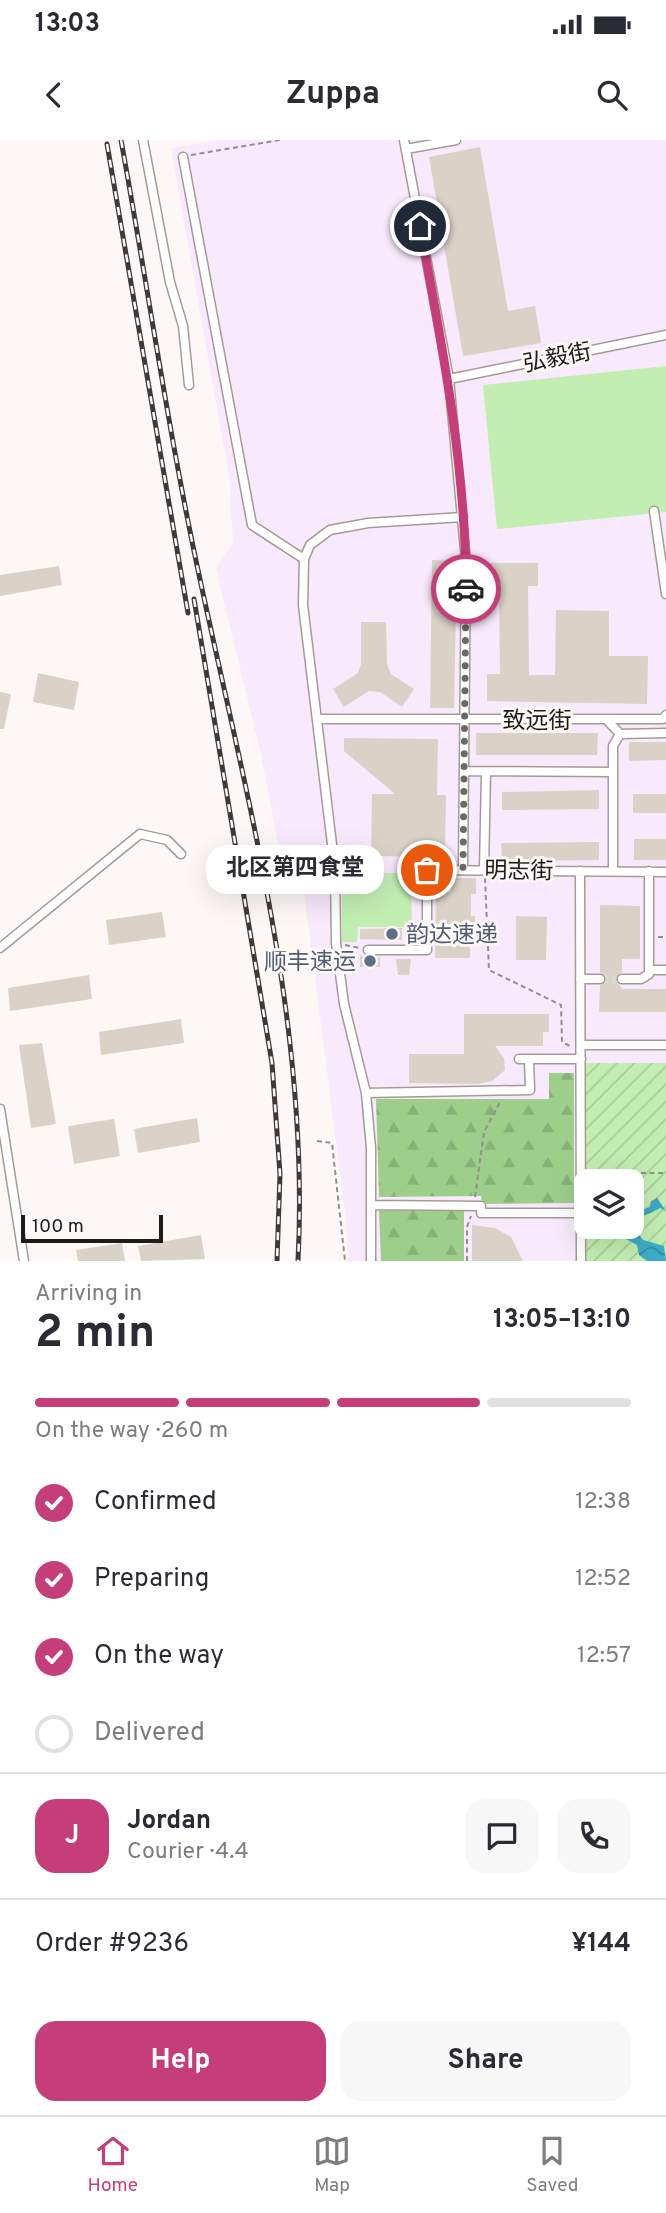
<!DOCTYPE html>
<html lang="en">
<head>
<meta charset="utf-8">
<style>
  body { margin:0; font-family:Overpass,"Noto Sans SC",sans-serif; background:#f7f7f7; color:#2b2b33; height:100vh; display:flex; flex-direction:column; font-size:26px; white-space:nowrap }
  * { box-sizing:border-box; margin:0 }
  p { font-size:23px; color:#7c7c81 }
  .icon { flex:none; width:38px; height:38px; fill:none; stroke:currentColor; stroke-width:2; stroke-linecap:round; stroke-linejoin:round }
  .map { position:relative; height:1121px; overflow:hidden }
  .drawer { display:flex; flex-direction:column; background:#fff; flex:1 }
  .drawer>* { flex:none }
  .controls { position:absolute; left:574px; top:1029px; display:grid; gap:14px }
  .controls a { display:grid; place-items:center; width:70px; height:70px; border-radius:14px; background:#fff; box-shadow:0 7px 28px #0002; font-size:35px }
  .scale { position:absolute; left:21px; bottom:18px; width:142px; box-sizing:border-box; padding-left:7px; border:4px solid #201b18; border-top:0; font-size:19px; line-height:24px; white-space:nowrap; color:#201b18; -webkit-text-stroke:5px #fdf8f5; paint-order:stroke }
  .pin { position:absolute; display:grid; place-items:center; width:60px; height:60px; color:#fff; margin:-30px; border:4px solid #fff; border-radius:50%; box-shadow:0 2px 7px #0007 }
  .courier { position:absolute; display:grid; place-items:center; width:70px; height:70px; margin:-35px; border:5px solid #c63e79; border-radius:50%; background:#fff; color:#222; box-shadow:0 2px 9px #0007 }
  .bubble { position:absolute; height:49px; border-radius:21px; background:#fff; box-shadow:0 7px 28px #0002; font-size:23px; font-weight:700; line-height:49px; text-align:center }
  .head em { font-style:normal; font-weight:700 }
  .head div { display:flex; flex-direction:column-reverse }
  .head { display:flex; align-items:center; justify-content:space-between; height:119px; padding:0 35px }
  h1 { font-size:46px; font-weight:700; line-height:52px }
  .bar { display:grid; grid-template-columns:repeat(4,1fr); gap:10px 7px; align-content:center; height:84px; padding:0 35px }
  .bar i { height:9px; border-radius:5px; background:#e1e1e2 }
  .bar .selected { background:#c63e79 }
  .bar p { grid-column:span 4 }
  .line { display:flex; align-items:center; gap:18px; padding:0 35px; border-top:2px solid #e1e1e2 }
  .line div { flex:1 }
  .round { display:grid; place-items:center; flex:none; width:74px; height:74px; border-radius:21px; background:#f7f7f7 }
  ol { padding:0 35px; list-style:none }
  li { display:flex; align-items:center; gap:21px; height:77px }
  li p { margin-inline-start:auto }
  li .icon { padding:7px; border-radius:50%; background:#c63e79; color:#fff; stroke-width:4 }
  li:last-child { color:#7c7c81 }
  li i { width:38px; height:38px; border:4px solid #e1e1e2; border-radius:50% }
  .action { display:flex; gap:14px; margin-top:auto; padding:14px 35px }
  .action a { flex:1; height:80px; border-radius:21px; background:#c63e79; color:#fff; font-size:28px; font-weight:700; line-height:80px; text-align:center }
  .action a+a { background:#f7f7f7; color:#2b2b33 }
  .status { display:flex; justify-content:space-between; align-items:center; height:49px; padding:0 35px; background:#fff; direction:ltr }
  .status svg { height:19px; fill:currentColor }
  header { display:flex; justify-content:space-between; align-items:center; height:91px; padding:0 35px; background:#fff; font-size:32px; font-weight:700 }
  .tab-bar { display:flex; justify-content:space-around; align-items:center; height:98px; border-top:2px solid #e1e1e2; background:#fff; font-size:19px; color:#7c7c81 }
  .tab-bar a { display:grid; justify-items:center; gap:4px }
  .tab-bar .selected { color:#c63e79 }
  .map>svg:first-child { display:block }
  .education { fill:#f9e9fc; fill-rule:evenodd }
  .grass { fill:#c2eeb2 }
  .forest { fill:url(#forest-firs) }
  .garden { fill:url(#garden-furrows); fill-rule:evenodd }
  .water { fill:url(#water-waves) }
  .building { fill:#dad2c7 }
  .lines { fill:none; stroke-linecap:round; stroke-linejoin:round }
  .minor-tunnel { stroke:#dcd7d4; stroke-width:8; stroke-dasharray:8 4; stroke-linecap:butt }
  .minor-casing { stroke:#a69b93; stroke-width:11 }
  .path { stroke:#948f8c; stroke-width:2; stroke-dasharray:5 3.5; stroke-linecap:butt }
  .minor { stroke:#fff; stroke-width:8 }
  .rail-casing { stroke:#3f3a37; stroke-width:5 }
  .rail { stroke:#fdf8f5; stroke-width:2.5; stroke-dasharray:8; stroke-linecap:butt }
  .done { stroke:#6d6865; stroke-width:7; stroke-dasharray:0 12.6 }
  .route { stroke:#c63e79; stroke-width:9 }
  .service-dot { fill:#5c6f8a; stroke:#fdf8f5; stroke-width:2.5 }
  .labels { text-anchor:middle; stroke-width:6; stroke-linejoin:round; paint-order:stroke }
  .street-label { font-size:23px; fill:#201b18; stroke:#fdf8f5 }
  .service-label { font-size:23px; fill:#4e5e75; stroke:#fdf8f5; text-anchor:start }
</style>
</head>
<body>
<div class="status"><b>13:03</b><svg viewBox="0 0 49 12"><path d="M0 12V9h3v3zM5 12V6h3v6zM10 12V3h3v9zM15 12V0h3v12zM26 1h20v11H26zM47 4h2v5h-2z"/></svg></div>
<header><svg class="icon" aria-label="back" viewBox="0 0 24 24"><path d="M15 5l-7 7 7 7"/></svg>Zuppa<svg class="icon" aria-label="search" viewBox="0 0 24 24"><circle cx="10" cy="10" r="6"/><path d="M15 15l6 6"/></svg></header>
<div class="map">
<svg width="666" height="1121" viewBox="0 0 666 1121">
  <defs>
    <pattern id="forest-firs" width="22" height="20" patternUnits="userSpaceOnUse" patternTransform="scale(1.75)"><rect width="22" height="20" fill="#9dcf8b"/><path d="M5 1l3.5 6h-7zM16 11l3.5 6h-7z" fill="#87b177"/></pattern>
    <pattern id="garden-furrows" width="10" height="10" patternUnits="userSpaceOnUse" patternTransform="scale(1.75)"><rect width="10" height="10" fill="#c2eeb2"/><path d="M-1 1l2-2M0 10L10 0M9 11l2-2" fill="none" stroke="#a6cc98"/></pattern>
    <pattern id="water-waves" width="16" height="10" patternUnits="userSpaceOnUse" patternTransform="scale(1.75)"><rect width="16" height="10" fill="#3bacc9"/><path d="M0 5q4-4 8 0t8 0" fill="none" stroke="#318ba2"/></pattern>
  </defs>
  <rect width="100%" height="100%" fill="#fdf8f5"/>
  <!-- education -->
  <path class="education" d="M218,0H666V1121H348L346,1080L304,752L288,755L262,619L216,429L233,403L229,336L171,8ZM586,1041H632V1087H586Z"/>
  <!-- grass -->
  <path class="grass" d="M666,226V372L497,389L483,245Z
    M361,733H411L412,787H358L357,802H342V744H361Z"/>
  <!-- forest -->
  <path class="forest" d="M549,933H574V1063L482,1064L481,1056L379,1057L376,959H549Z
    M464,1070V1121H381L379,1071Z"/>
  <!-- garden -->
  <path class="garden" d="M586,923H666V1121H586ZM586,1041H632V1087H586Z"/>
  <!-- water -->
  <path class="water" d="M657,1058L666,1071L660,1068C649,1075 638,1074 635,1089L643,1100L664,1106L666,1121H647L639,1115L637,1105L626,1099L620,1090L621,1087H632L639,1071L650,1067L651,1061Z"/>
  <!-- building -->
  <path class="building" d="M480,7L508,171L535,166L541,203L463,216L429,17Z
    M432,420L457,421L454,568H430Z
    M490,423H538V446H528L529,535H555L556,470L609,471V516H648L647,564L487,561V534H500L499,446H490Z
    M59,426L62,445L0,456V435Z
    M361,482H386L387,524L391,534L414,549L402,567L380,552L369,551L344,567L333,549L358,533L361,524Z
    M38,533L79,542L74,570L33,562Z
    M0,552L11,554L4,589H0Z
    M476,593H598L597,615H476Z
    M344,598L438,599L437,655H446L445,717L371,716L372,654H395L344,611Z
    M629,602H666V620L629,621Z
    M599,650V669L502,670V652Z
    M633,654H666V673H633Z
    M634,699H666V720H634Z
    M599,702V720L502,721L501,703Z
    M451,738H476V754H471V776H475V788H470V818H435L436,751L451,752Z
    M600,765L640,766V819H622V832L616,840L622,849H666V872H599L600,846L606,840L600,832Z
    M162,772L166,797L109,805L106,780Z
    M516,776L547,777L546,820H516Z
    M402,788V800L360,799V789Z
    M360,816L380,817V827H360Z
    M396,819H411L409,835H398Z
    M89,835L92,859L10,871L8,848Z
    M464,874H549V892H543V906H495L504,918L505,930L492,941L478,944L409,943V914H464Z
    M181,879L184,903L101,915L99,892Z
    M42,903L56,984L31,988L19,905Z
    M197,978L200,1002L138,1013L134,989Z
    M114,979L120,1016L74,1024L68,986Z
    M472,1085L495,1088L511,1097L523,1121H472Z
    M201,1095L205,1119L141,1121L138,1106Z
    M122,1103L125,1121H78L76,1110Z"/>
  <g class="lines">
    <!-- minor-tunnel -->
    <path class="minor-tunnel" d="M600,839H622"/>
    <defs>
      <path id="minor" d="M143,0L170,142L183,186L189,245
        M404,0L449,239L466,421L463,729
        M406,9L456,0
        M183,17L252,385L304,419
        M449,239L666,195
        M654,371L666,454
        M317,579H606L620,594L666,593
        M606,579H663L666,575
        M464,631L612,632
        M484,730L486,632
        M580,731L581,1121
        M613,731V606L620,594
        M0,808L140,694L167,700L181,714
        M368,810H427V730L666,732
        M650,830H666
        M580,839H600
        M622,839H641L649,834V731
        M581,905H666
        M519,919H581
        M366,953L530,950L529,919
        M0,969L24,1121
        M371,1065L481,1066V1073H581
        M371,1121V1008L366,953L344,864L336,803L335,729L303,465L304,419L310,405L330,390L368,383L463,377"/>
    </defs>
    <!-- minor casing -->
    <use href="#minor" class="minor-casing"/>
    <!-- path -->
    <path class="path" d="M191,15L280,0
      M485,738L489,830L561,865L562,902L570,906
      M658,797H666
      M345,805L360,808
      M317,1001L332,1003L345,1121
      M590,1033H666
      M475,1057L484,992L501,960
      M467,1121V1087L471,1076"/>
    <!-- minor -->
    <use href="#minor" class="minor"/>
    <defs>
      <path id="rail" d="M121,0C148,148 169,297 201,444C249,667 310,892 298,1121
        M107,4L188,473
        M194,459L272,923L280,1034L277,1121"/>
    </defs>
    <!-- rail casing -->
    <use href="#rail" class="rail-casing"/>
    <!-- rail -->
    <use href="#rail" class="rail"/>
  </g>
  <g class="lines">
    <!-- done -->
    <path class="done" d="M427,730L463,729L466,449"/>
    <!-- route -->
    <path class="route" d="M420,86C442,205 466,327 466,449"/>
  </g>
  <!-- markers -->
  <g class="service-dot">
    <circle cx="392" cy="794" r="7"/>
    <circle cx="370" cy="821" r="7"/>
  </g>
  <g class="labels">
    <!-- street labels -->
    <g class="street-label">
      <text transform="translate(557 217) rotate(-11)" y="8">弘毅街</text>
      <text x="537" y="588">致远街</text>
      <text transform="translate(519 730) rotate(1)" y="8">明志街</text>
    </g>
    <!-- service labels -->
    <g class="service-label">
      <text x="406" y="802">韵达速递</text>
      <text x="356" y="829" text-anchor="end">顺丰速运</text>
    </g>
  </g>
</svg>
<div class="controls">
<a><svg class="icon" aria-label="layers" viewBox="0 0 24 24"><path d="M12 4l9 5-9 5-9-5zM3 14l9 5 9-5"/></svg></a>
</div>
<div class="scale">100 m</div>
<div class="pin" style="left:427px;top:730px;background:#ea580c"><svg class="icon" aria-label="bag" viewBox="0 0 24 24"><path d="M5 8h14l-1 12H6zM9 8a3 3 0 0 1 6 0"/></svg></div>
<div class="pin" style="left:420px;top:86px;background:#1f2937"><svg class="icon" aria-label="home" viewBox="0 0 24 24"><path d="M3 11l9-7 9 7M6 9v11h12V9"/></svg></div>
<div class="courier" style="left:466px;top:449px"><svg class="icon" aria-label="car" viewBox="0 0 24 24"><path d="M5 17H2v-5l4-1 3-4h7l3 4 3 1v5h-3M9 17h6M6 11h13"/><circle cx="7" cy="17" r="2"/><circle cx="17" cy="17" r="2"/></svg></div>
<div class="bubble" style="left:206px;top:705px;width:178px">北区第四食堂</div>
</div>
<section class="drawer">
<div class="head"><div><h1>2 min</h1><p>Arriving in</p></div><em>13:05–13:10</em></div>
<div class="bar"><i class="selected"></i><i class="selected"></i><i class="selected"></i><i></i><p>On the way · 260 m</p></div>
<ol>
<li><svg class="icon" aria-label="check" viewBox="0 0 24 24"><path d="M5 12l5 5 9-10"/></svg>Confirmed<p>12:38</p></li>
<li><svg class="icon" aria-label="check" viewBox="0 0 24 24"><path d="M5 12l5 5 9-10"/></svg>Preparing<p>12:52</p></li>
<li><svg class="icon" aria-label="check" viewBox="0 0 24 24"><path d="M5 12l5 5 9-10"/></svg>On the way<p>12:57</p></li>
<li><i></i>Delivered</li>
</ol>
<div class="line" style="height:126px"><b class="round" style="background:#c63e79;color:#fff">J</b><div><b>Jordan</b><p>Courier · 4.4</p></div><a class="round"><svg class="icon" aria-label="chat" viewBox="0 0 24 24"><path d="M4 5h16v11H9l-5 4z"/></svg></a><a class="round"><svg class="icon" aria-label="phone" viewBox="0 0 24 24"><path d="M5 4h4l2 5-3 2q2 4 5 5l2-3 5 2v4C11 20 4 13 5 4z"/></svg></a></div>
<div class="line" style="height:91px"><div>Order #9236</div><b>¥144</b></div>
<div class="action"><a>Help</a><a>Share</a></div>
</section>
<nav class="tab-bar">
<a class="selected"><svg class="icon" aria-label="home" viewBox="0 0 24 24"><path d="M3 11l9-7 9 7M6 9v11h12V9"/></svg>Home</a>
<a><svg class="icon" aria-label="map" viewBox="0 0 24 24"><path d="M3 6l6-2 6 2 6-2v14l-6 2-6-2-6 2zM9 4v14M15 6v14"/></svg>Map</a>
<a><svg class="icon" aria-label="saved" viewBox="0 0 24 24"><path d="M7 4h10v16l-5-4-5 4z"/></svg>Saved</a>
</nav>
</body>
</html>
